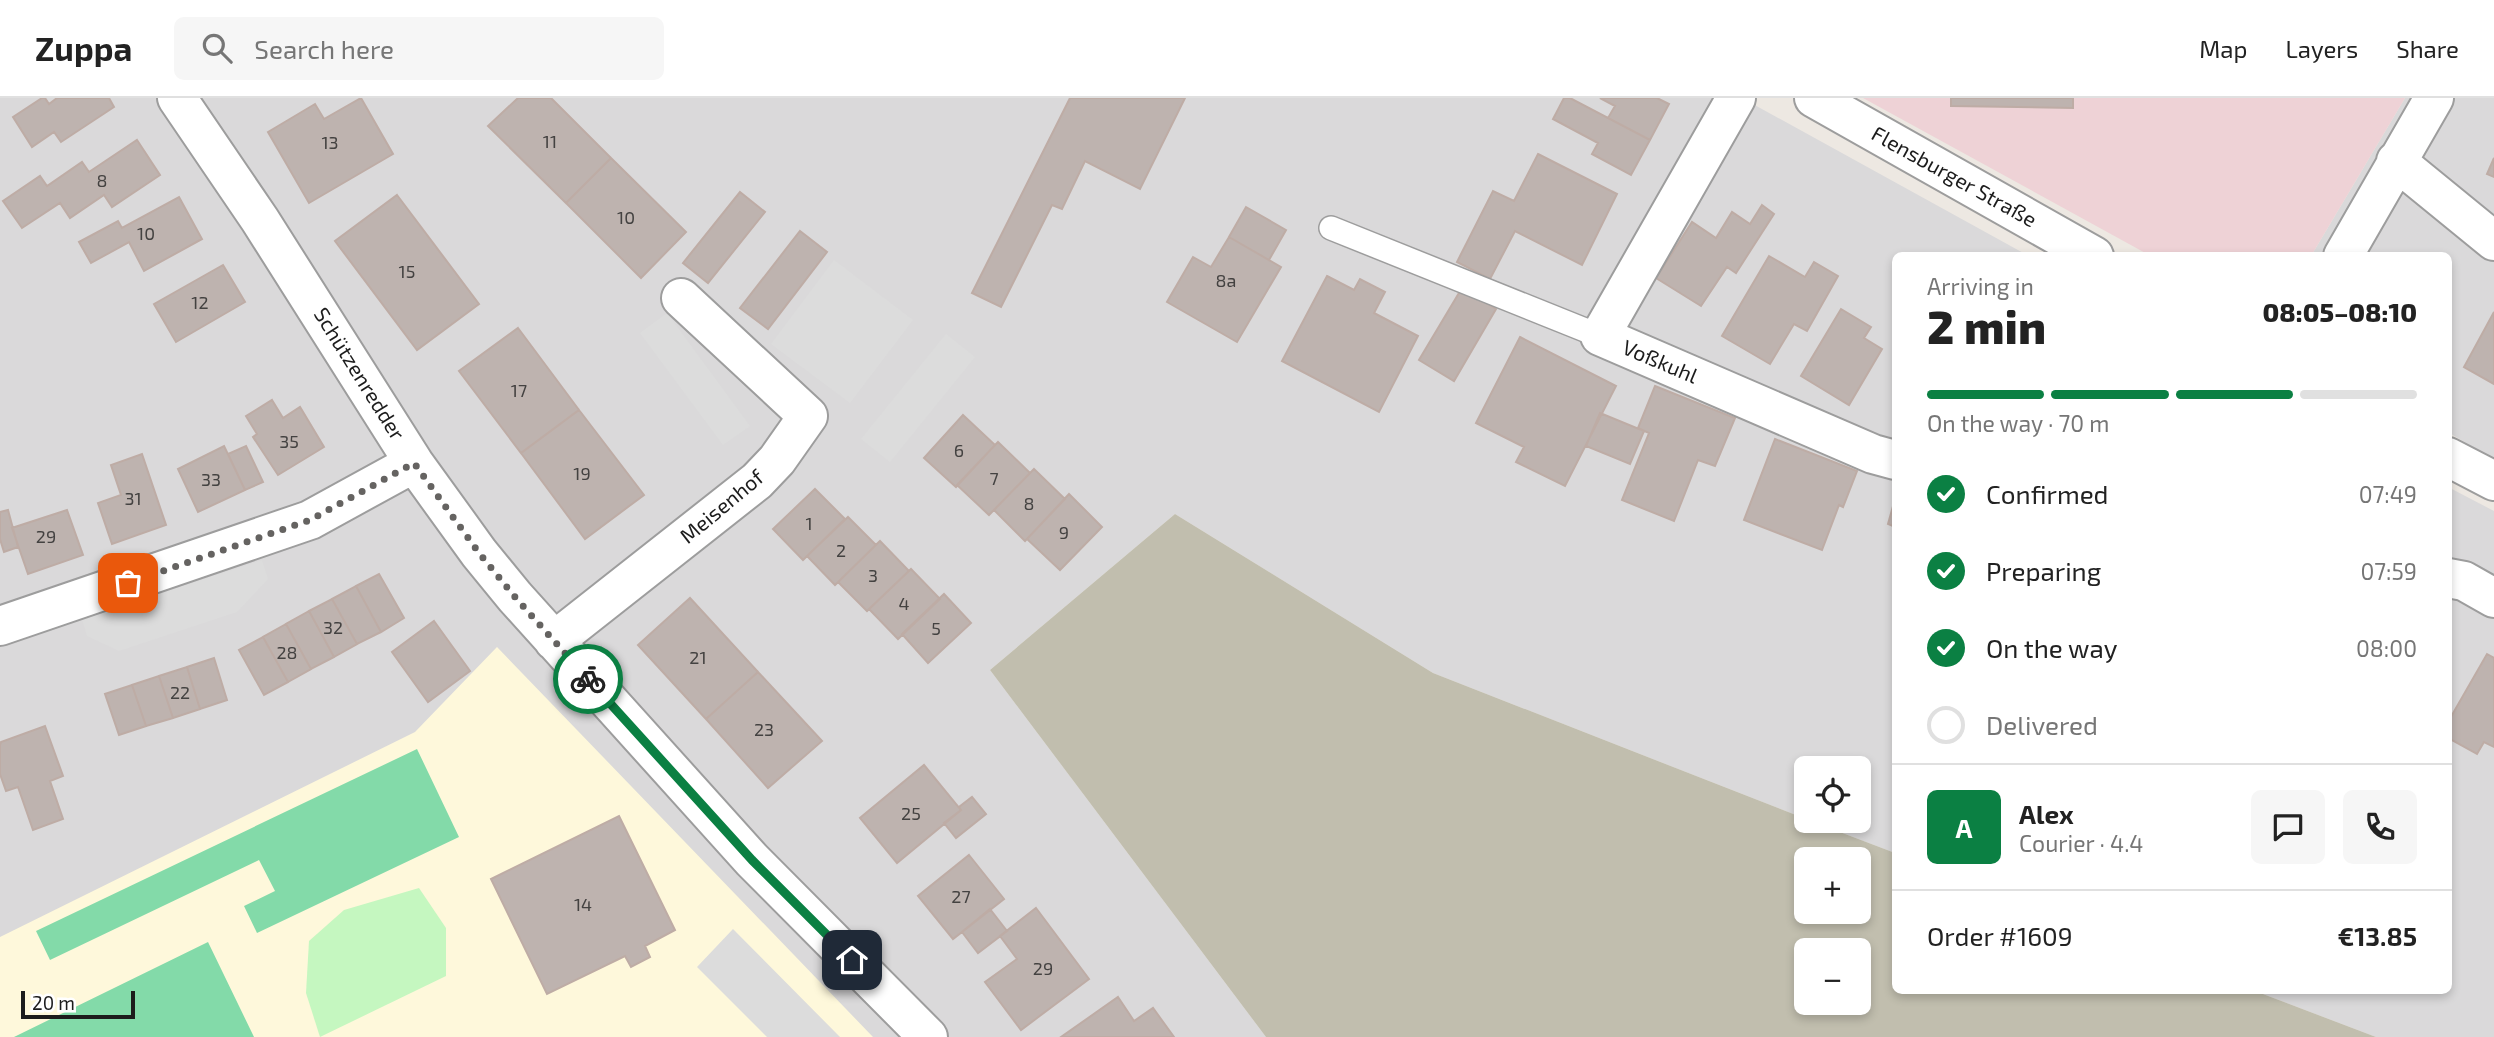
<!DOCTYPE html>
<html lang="en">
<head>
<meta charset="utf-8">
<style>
  body { margin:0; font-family:"Exo 2",sans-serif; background:#f6f6f6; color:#222; height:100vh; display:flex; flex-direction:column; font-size:26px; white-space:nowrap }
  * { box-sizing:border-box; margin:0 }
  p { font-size:23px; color:#767676 }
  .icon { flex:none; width:38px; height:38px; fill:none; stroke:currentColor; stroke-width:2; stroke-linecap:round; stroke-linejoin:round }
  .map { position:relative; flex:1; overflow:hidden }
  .side { position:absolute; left:1892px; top:154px; width:560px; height:742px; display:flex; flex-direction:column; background:#fff; border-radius:10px; box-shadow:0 4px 10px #0003 }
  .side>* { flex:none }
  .fabs { position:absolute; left:1794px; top:658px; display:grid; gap:14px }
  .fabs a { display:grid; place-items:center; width:77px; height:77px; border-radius:10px; background:#fff; box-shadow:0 4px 10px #0003; font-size:35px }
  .scale { position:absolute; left:21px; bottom:18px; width:114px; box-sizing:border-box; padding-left:7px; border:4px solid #1c1c1c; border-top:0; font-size:19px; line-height:24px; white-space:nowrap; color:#1c1c1c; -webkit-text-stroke:5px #fff; paint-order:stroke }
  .pin { position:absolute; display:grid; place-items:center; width:60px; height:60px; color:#fff; margin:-30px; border-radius:14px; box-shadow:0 4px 10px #0006 }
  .courier { position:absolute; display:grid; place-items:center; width:70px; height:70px; margin:-35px; border:5px solid #0b8043; border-radius:50%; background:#fff; color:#222; box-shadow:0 2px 9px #0007 }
  .head em { font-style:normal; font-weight:800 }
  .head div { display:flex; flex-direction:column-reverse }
  .head { display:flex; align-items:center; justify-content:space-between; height:119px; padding:0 35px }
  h1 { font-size:46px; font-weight:800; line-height:52px }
  .bar { display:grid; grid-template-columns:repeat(4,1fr); gap:10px 7px; align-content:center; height:84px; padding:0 35px }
  .bar i { height:9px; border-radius:5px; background:#e0e0e0 }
  .bar .current { background:#0b8043 }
  .bar p { grid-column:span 4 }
  .line { display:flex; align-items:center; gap:18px; padding:0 35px; border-top:2px solid #e0e0e0 }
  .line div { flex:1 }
  .round { display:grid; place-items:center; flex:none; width:74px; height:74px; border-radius:10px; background:#f6f6f6 }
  ol { padding:0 35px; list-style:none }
  li { display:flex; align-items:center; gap:21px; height:77px }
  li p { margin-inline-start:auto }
  li .icon { padding:7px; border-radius:50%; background:#0b8043; color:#fff; stroke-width:4 }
  li:last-child { color:#767676 }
  li i { width:38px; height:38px; border:4px solid #e0e0e0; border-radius:50% }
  header { display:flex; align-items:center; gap:42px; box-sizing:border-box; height:98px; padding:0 35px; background:#fff; border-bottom:2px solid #e0e0e0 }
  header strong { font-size:33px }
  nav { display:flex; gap:38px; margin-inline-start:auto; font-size:24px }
  .search { width:490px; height:63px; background:#f6f6f6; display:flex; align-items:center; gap:18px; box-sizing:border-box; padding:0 24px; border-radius:10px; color:#767676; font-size:26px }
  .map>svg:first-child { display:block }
  .residential { fill:#dad9da }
  .commercial { fill:#eed2d6 }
  .education { fill:#fef8db }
  .construction { fill:#c1beae; fill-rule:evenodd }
  .park { fill:#c5f7c0 }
  .pitch { fill:#83daa9 }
  .parking { fill:#dcdcdc }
  .building { fill:#beb3af; stroke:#beaca5; stroke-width:2 }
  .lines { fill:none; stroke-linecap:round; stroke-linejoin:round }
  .service-casing { stroke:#9d9d9d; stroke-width:26 }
  .minor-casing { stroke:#9d9d9d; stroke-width:42 }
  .tertiary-casing { stroke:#9d9d9d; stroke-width:42 }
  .service { stroke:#fff; stroke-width:23 }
  .minor { stroke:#fff; stroke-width:38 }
  .tertiary { stroke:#fff; stroke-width:38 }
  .done { stroke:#656361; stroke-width:7; stroke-dasharray:0 12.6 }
  .route { stroke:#0b8043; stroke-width:9 }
  .labels { text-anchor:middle; stroke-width:6; stroke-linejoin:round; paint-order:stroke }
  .number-label { font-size:18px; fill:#444241 }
  .street-label { font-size:21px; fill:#1c1c1c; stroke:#fff }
</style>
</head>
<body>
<header>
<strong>Zuppa</strong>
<div class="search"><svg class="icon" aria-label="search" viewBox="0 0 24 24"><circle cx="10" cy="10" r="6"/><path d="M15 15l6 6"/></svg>Search here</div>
<nav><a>Map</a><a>Layers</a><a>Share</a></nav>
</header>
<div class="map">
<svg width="2494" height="939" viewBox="0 0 2494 939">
  <rect width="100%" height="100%" fill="#ede8e2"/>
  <!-- residential -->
  <path class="residential" d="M0,0H1742L2027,157L1895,158V755L1811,723H1858V670H1806V721L1433,575L1175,416L990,572L1266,939H0Z
    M2405,0H2494V362L2448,334V158H2311Z
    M2448,389L2494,413V939H2376L2255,893L2448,892Z"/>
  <!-- commercial -->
  <path class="commercial" d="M1863,0H2405L2311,158L2149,157Z"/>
  <!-- education -->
  <path class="education" d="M497,549L873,939H0V839L415,634Z"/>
  <!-- construction -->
  <path class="construction" d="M1175,416L1433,575L1806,721V723H1811L1895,755V892L2255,893L2376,939H1266L990,572ZM1806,761H1858V814H1806ZM1806,852H1858V905H1806Z"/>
  <!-- park -->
  <path class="park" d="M419,790L446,830V878L320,939L306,895L309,843L344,812Z"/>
  <!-- pitch -->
  <path class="pitch" d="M417,651L459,739L257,835L244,808L275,793L259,762L50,862L36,833Z
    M208,844L254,939H14Z"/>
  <!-- parking -->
  <path class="parking" d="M834,162L913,222L850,305L771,246Z
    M667,215L750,328L723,347L640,235Z
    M946,236L975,259L890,364L861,341Z
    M262,462L268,481L237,514L119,553L87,538L82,521Z
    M733,831L840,939H767L697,869Z"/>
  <!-- building -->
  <path class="building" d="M42,0H45L49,6L57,0H109L114,9L61,44L54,34L32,49L13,19Z
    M361,0L393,56L309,105L268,34L315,6L324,21Z
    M518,0H551L611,60L566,105L488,28Z
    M1070,0H1185L1140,91L1085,63L1062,111L1052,107L1001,209L972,195Z
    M1564,0H1570L1650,42L1631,77L1592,56L1598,45L1553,21Z
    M1600,0H1657L1669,6L1650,42L1608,20L1615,8Z
    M1951,0H2073V10L1951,8Z
    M137,42L160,77L112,109L104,97L70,120L60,105L22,130L3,103L40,78L47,88L82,64L89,74Z
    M1538,56L1617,96L1582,167L1515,133L1490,181L1457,164L1493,93L1514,103Z
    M611,60L686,134L641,180L566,105Z
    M2494,60V79L2487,76Z
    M740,94L765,114L708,185L683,165Z
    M397,97L479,206L417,252L335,143Z
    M179,99L202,141L144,173L129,144L91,165L79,144L118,123L122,130Z
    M1762,107L1774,116L1736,175L1727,169L1701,208L1656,180L1692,124L1716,140L1732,114L1750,126Z
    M1246,109L1286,132L1269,162L1229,139Z
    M800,133L827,154L768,231L740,210Z
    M1229,139L1281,169L1237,244L1167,204L1193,159L1211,169Z
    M1769,158L1805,179L1814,164L1838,178L1807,233L1794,226L1770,266L1722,238Z
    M223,167L245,204L176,244L154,206Z
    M1327,178L1354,192L1360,181L1385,194L1374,215L1418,238L1379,314L1282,263Z
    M1462,190L1496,211L1454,283L1419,262Z
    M1841,211L1871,229L1864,240L1882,251L1849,307L1801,278Z
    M2494,214V286L2464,269Z
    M518,230L579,312L521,355L459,273Z
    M1520,239L1616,288L1565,388L1516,364L1524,349L1476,325Z
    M1655,288L1735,320L1715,368L1698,362L1674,423L1622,402L1649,335L1638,330Z
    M272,302L283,320L300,309L324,349L278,377L253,339L257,336L246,318Z
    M579,312L644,397L585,441L521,355Z
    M1600,315L1644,333L1630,366L1586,348Z
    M963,317L995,347L956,389L924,360Z
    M1775,341L1857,373L1843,409L1839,407L1822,452L1744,422Z
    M998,344L1030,375L989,417L957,387Z
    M224,348L245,392L198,414L178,371Z
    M246,348L263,384L245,392L228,356Z
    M142,356L166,427L112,446L98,405L121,397L111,367Z
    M1034,371L1065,401L1025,443L994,412Z
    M815,391L845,421L803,462L773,431Z
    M1069,396L1102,429L1060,472L1027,441Z
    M1895,401V429L1888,426Z
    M8,412L18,449L4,454L0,441V414Z
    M67,412L83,457L28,476L12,430Z
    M848,419L876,447L835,487L807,458Z
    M880,443L909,473L867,513L838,484Z
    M911,471L940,501L898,541L869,511Z
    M379,476L404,520L381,534L356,488Z
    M356,488L381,534L357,546L332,501Z
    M944,496L971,525L928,565L902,536Z
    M690,500L758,574L706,621L638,547Z
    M332,501L357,546L334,559L309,513Z
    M309,513L334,559L311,571L286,526Z
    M434,523L470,573L428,604L392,554Z
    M286,526L311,571L288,584L263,539Z
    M263,539L288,584L264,597L239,552Z
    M2487,556L2494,560V649L2484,644L2477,656L2448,640V624Z
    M214,560L227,602L200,611L187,569Z
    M187,569L200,611L173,620L159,578Z
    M758,574L822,643L768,690L706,621Z
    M159,578L173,620L146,628L132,587Z
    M132,587L146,628L119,637L105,596Z
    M45,628L63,678L50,683L63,721L33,732L18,689L6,693L0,676V647L1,644Z
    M924,667L961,712L897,765L860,720Z
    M972,699L986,716L956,740L944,725L961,712L959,709Z
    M619,718L675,832L645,848L650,859L631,869L625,858L547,896L491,781Z
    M969,757L1004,801L953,841L918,798Z
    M1036,810L1089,881L1021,932L985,884L1017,861L1000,838Z
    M990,811L1007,833L978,855L962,834Z
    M1118,899L1134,923L1153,910L1174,939H1061Z"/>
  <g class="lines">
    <defs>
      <path id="service" d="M1331,130L1600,238"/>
      <path id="minor" d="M177,0L260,122L414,365L479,455L515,499L752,762L928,939
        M1736,0L1600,238L1873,356L1895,362
        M2396,63L2494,143
        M2343,158L2434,0
        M2448,480L2464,483L2494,500
        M0,528L310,422L414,365
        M554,543L757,383L777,362L808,318L681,200"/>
      <path id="tertiary" d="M1814,0L2094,158
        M2448,359L2494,383"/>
    </defs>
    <!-- service casing -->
    <use href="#service" class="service-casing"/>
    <!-- minor casing -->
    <use href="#minor" class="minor-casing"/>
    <!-- tertiary casing -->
    <use href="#tertiary" class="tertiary-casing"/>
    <!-- service -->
    <use href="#service" class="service"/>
    <!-- minor -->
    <use href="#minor" class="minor"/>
    <!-- tertiary -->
    <use href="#tertiary" class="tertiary"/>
  </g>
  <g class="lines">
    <!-- done -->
    <path class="done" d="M128,485L310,422L414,365L479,455L515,499L588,581"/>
    <!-- route -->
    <path class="route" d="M588,581L752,762L852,862"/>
  </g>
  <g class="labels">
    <!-- number labels -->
    <g class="number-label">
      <text x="550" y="50">11</text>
      <text x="330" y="51">13</text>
      <text x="102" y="89">8</text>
      <text x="626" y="126">10</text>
      <text x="146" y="142">10</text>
      <text x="407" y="180">15</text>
      <text x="1226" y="189">8a</text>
      <text x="200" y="211">12</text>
      <text x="519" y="299">17</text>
      <text x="289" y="350">35</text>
      <text x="959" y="359">6</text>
      <text x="582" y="382">19</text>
      <text x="994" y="387">7</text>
      <text x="211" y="388">33</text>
      <text x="133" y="407">31</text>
      <text x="1029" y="412">8</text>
      <text x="809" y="432">1</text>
      <text x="1064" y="441">9</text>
      <text x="46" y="445">29</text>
      <text x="841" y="459">2</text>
      <text x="873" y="484">3</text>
      <text x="904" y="512">4</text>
      <text x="333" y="536">32</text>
      <text x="936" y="537">5</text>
      <text x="287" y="561">28</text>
      <text x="698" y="566">21</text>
      <text x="180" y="601">22</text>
      <text x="764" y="638">23</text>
      <text x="911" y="722">25</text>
      <text x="961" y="805">27</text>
      <text x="583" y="813">14</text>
      <text x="1043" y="877">29</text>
    </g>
    <!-- street labels -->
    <g class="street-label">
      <text transform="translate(1954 79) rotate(29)" y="7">Flensburger Straße</text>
      <text transform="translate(1660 264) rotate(23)" y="7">Voßkuhl</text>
      <text transform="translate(359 276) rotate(58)" y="7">Schützenredder</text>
      <text transform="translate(722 409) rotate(-40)" y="7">Meisenhof</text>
    </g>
  </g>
</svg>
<div class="fabs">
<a><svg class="icon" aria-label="locate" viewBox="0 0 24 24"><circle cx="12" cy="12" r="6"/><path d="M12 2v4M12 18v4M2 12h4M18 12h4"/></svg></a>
<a>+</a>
<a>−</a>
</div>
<div class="scale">20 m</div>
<div class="pin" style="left:128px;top:485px;background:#ea580c"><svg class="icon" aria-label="bag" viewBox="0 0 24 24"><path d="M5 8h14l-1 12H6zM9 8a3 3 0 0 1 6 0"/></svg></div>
<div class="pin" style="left:852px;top:862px;background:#1f2937"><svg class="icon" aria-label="home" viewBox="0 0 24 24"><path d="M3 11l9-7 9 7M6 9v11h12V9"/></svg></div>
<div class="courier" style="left:588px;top:581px"><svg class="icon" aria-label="bike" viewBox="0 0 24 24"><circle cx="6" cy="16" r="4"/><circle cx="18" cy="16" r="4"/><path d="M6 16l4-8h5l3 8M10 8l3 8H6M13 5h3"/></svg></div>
<section class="side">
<div class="head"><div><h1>2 min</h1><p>Arriving in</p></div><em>08:05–08:10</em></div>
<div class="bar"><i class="current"></i><i class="current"></i><i class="current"></i><i></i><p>On the way · 70 m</p></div>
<ol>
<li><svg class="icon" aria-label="check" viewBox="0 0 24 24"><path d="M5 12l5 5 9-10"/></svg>Confirmed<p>07:49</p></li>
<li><svg class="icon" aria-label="check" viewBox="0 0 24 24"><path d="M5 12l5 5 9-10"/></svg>Preparing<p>07:59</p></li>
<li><svg class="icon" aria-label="check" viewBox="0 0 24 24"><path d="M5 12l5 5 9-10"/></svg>On the way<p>08:00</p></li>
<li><i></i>Delivered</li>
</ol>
<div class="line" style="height:126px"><b class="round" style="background:#0b8043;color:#fff">A</b><div><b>Alex</b><p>Courier · 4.4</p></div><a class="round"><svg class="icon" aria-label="chat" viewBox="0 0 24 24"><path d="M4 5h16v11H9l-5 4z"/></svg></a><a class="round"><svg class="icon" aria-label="phone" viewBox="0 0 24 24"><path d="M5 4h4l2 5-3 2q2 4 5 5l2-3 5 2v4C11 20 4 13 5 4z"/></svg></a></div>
<div class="line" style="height:91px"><div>Order #1609</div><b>€13.85</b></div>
</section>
</div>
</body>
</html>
